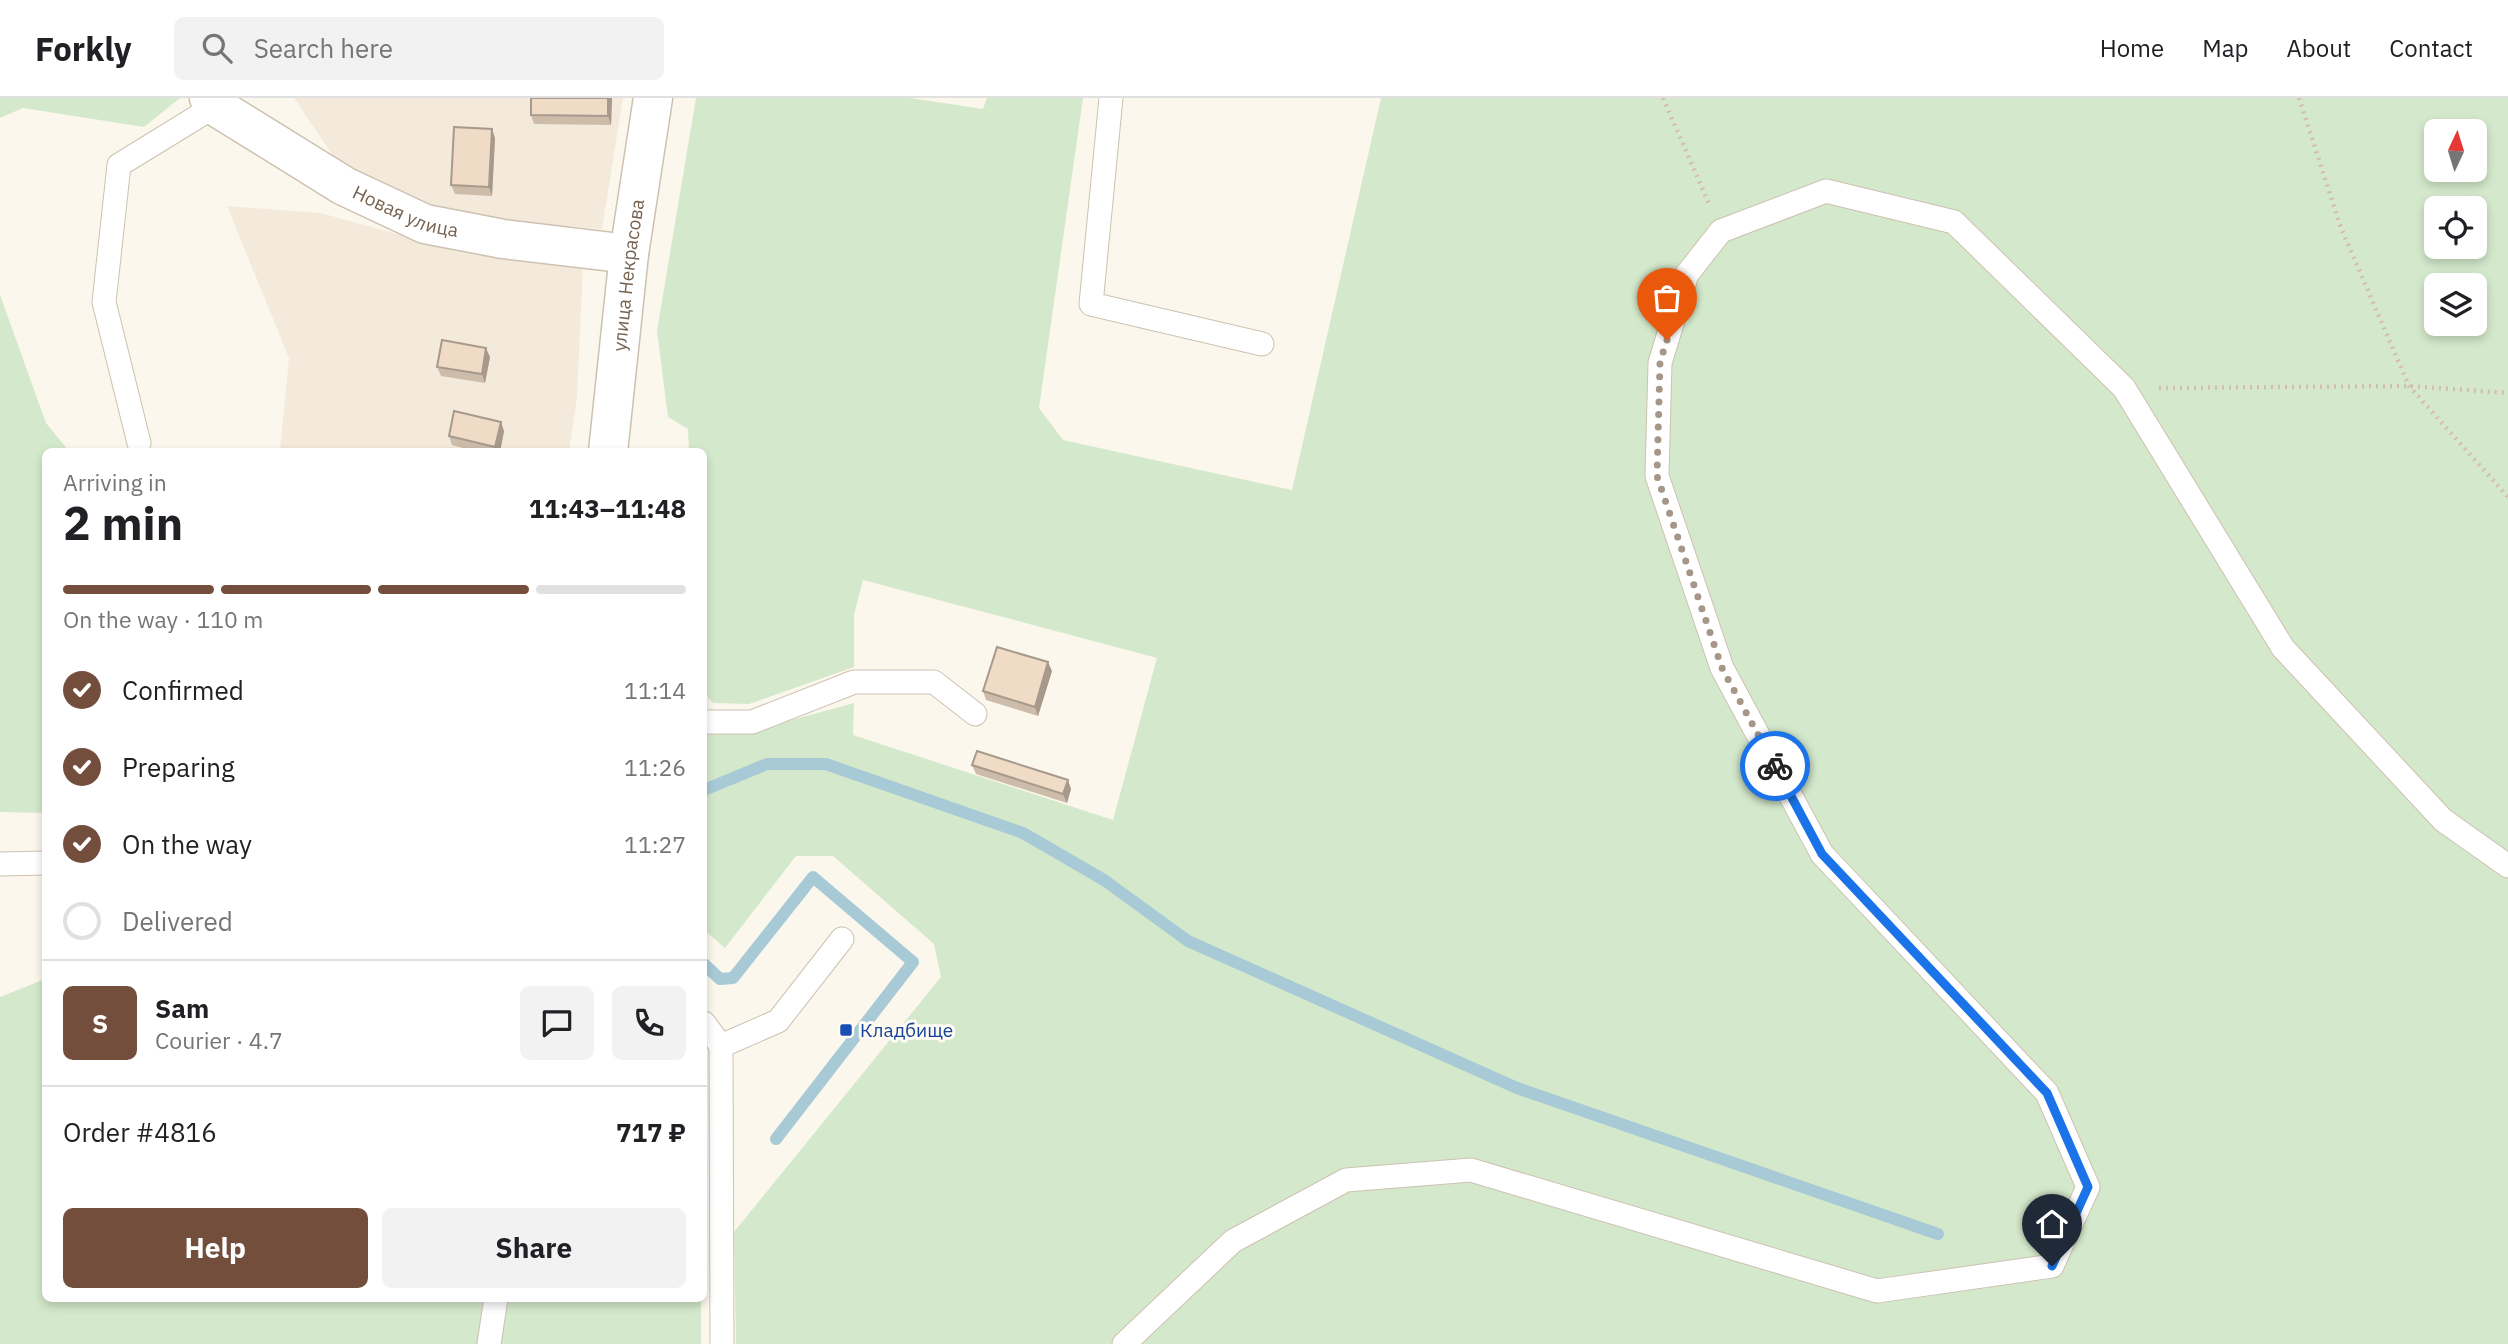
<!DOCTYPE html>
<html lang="en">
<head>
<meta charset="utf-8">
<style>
  body { margin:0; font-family:"IBM Plex Sans",sans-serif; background:#f2f2f2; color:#202124; height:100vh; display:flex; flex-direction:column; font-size:26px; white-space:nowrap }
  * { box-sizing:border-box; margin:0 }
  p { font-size:23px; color:#757577 }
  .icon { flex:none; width:38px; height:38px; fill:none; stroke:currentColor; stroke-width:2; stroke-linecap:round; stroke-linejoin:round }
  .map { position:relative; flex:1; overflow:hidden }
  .drawer { position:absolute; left:42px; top:350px; width:665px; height:854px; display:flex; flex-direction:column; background:#fff; border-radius:10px; box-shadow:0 4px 10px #0003 }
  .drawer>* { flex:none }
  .needle { width:46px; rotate:4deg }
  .tools { position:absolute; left:2424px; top:21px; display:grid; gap:14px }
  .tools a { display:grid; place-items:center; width:63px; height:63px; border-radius:10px; background:#fff; box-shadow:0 4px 10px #0003; font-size:35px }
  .pin { position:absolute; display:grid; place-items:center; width:60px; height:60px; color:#fff; margin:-72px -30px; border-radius:50% 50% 50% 0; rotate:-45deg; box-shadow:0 0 7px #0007 }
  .pin .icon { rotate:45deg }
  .courier { position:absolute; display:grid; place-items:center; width:70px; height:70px; margin:-35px; border:5px solid #1a73e8; border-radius:50%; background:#fff; color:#222; box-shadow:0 2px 9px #0007 }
  .headline em { font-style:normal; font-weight:800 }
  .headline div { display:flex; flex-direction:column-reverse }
  .headline { display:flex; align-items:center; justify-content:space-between; height:119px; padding:0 21px }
  h1 { font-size:46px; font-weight:800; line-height:52px }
  .bar { display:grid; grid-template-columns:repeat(4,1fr); gap:10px 7px; align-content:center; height:84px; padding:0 21px }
  .bar i { height:9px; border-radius:5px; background:#e0e0e0 }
  .bar .active { background:#744e3d }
  .bar p { grid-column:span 4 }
  .line { display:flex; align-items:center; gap:18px; padding:0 21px; border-top:2px solid #e0e0e0 }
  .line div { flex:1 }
  .round { display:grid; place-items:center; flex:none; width:74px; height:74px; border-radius:10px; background:#f2f2f2 }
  ol { padding:0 21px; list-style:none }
  li { display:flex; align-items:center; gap:21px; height:77px }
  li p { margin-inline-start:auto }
  li .icon { padding:7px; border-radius:50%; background:#744e3d; color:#fff; stroke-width:4 }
  li:last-child { color:#757577 }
  li i { width:38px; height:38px; border:4px solid #e0e0e0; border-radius:50% }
  .primary-button { display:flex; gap:14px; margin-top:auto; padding:14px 21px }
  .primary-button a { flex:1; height:80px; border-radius:10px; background:#744e3d; color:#fff; font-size:28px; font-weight:800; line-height:80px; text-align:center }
  .primary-button a+a { background:#f2f2f2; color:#202124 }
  header { display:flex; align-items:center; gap:42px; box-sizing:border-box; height:98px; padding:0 35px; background:#fff; border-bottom:2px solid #e0e0e0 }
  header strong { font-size:33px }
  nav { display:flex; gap:38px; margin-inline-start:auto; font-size:24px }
  .search { width:490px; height:63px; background:#f2f2f2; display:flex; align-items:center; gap:18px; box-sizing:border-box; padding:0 24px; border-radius:10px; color:#757577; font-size:26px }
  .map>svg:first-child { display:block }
  .residential { fill:#f3eadb }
  .green { fill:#d4e9cb; fill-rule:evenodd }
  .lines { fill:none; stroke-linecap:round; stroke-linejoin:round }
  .stream { stroke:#a8cad6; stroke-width:12 }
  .service-casing { stroke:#cdc1b2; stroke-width:25 }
  .minor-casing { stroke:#cdc1b2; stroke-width:41 }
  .path { stroke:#d5bea8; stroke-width:4.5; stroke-dasharray:2 5; stroke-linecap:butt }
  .service { stroke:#fff; stroke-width:23 }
  .minor { stroke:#fff; stroke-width:38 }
  .wall { fill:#cebcaa }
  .shaded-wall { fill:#a7998b }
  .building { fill:#efdbc6; stroke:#a7998b; stroke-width:2 }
  .done { stroke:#a59687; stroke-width:7; stroke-dasharray:0 12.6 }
  .route { stroke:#1a73e8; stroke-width:9 }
  .transit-dot { fill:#1a4fb4; stroke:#fefbf3; stroke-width:2.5 }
  .labels { text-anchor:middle; stroke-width:6; stroke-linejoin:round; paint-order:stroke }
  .street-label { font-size:19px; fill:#766250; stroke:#fefbf3 }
  .transit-label { font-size:19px; fill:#164399; stroke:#fefbf3; text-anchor:start }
</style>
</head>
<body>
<header>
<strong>Forkly</strong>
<div class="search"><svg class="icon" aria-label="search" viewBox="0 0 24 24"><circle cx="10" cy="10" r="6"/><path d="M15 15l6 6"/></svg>Search here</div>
<nav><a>Home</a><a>Map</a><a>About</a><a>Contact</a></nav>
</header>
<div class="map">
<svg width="2508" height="1246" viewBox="0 0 2508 1246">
  <rect width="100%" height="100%" fill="#fcf7ec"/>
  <!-- residential -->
  <path class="residential" d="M294,0H623L602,131L431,116L348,80Z
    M227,108L321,115L408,139L583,168L577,299L569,353H280L289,260Z"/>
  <!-- green -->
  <path class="green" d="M0,0H180L144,29L23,10L0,20Z
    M696,0H910L983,11L987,0H1083L1039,310L1063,342L1292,392L1381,0H2508V1246H736L734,1134L941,879L934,846L833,758H796L725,850L704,832V637L751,633L854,605L853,637L1113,722L1157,560L863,482L854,517V569L749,606L713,605L704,595V354L689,353L688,331L668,319L657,233ZM2436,33H2474V72H2436ZM2436,110H2474V149H2436ZM2436,187H2474V226H2436Z
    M0,197L46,325L69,353L46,354L45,715L0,714Z
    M45,881L46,1200L701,1201V1246H0V899Z"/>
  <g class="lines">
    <!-- stream -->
    <path class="stream" d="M704,692L767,666H826L1023,735L1104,782L1188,843L1517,990L1938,1136
      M704,866L720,881L733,880L813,779L913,864L776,1041"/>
    <defs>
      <path id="service" d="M1111,0L1091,206L1262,246
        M139,345L104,204L119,67L215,8
        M704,624H752L854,584H934L975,616
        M0,766L46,765
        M704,925L721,948L722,1246
        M721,948L778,923L842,841
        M489,1246L496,1200
        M1124,1246L1233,1143L1346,1082L1471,1072L1877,1193L2052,1168L2088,1089L2047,995L1822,756L1722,570L1657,378L1660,265L1687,176L1721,133L1826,93L1954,124L2124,290L2283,550L2443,722L2508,768"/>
      <g id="minor">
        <path id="s1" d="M209,0L215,8L344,88L425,126L503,141L629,156"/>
        <path id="s2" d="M608,354L629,156L653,0"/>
      </g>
    </defs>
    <!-- service casing -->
    <use href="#service" class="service-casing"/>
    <!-- minor casing -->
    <use href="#minor" class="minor-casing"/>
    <!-- path -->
    <path class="path" d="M1663,0L1709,106
      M2299,0L2341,130L2409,288L2508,399
      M2159,290L2409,288L2508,295"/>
    <!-- service -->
    <use href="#service" class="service"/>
    <!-- minor -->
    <use href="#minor" class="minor"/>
  </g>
  <!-- wall -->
  <path class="wall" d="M531,0H612L611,27L534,26L531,17Z
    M495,40L492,98L455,96L451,87Z
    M490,259L485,285L441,278L437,269Z
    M504,333L500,354H478L452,347L449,338Z
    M1052,573L1038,618L986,602L983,593Z
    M972,667L1071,691L1067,705L976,676Z"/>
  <!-- shaded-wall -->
  <path class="shaded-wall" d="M608,0H612L611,27L608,18Z
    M492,31L495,40L492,98L489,89Z
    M486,250L490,259L485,285L482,276Z
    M501,324L504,333L500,354H497L495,349Z
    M1048,564L1052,573L1038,618L1035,609Z
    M1068,682L1071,691L1067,705L1063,696Z"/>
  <!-- building -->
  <path class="building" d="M531,0H608V18L531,17Z
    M454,29L492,31L489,89L451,87Z
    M442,242L486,250L482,276L437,269Z
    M454,313L501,324L495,349L449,338Z
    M997,549L1048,564L1035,609L983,593Z
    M977,653L1068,682L1063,696L972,667Z"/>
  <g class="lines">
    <!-- done -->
    <path class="done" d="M1667,242L1660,264L1657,378L1722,570L1775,668"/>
    <!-- route -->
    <path class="route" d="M1775,668L1822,756L2047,995L2088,1089L2052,1168"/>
  </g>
  <!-- markers -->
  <rect class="transit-dot" x="839" y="925" width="14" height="14" rx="3.5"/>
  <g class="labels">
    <!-- street labels -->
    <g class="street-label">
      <text dy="7" stroke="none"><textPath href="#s1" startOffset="229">Новая улица</textPath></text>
      <text dy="7" stroke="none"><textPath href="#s2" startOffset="178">улица Некрасова</textPath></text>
    </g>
    <!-- transit labels -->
    <g class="transit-label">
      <text x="860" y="939">Кладбище</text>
    </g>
  </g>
</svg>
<div class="tools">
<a><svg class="needle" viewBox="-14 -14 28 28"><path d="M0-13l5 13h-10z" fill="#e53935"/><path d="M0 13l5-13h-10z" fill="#757577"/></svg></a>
<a><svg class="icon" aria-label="locate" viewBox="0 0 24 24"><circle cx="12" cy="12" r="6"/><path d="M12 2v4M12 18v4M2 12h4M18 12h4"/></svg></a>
<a><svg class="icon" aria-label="layers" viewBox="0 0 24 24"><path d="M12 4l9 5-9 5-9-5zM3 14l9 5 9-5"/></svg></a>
</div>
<div class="pin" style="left:1667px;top:242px;background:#ea580c"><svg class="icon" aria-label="bag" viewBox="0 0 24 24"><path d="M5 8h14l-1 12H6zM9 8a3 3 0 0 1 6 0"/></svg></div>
<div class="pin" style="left:2052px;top:1168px;background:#1f2937"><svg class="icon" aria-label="home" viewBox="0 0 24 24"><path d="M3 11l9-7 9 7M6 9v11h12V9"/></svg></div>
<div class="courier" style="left:1775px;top:668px"><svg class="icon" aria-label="bike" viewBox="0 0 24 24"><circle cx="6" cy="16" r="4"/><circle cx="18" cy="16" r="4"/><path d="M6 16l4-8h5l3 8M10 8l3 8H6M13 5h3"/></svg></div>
<section class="drawer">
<div class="headline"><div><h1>2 min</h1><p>Arriving in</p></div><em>11:43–11:48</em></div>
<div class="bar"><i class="active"></i><i class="active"></i><i class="active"></i><i></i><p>On the way · 110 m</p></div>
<ol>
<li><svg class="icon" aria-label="check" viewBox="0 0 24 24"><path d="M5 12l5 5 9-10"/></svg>Confirmed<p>11:14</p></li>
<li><svg class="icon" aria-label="check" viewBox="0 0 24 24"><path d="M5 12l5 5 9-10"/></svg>Preparing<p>11:26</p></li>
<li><svg class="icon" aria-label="check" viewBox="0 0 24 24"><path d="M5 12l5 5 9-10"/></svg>On the way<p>11:27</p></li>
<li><i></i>Delivered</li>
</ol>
<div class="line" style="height:126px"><b class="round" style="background:#744e3d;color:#fff">S</b><div><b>Sam</b><p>Courier · 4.7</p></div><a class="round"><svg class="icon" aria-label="chat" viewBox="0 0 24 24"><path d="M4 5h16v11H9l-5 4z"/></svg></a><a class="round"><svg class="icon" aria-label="phone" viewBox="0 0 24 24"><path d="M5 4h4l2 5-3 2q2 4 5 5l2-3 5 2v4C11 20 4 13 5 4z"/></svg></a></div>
<div class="line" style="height:91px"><div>Order #4816</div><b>717 ₽</b></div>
<div class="primary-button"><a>Help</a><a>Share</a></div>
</section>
</div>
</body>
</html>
